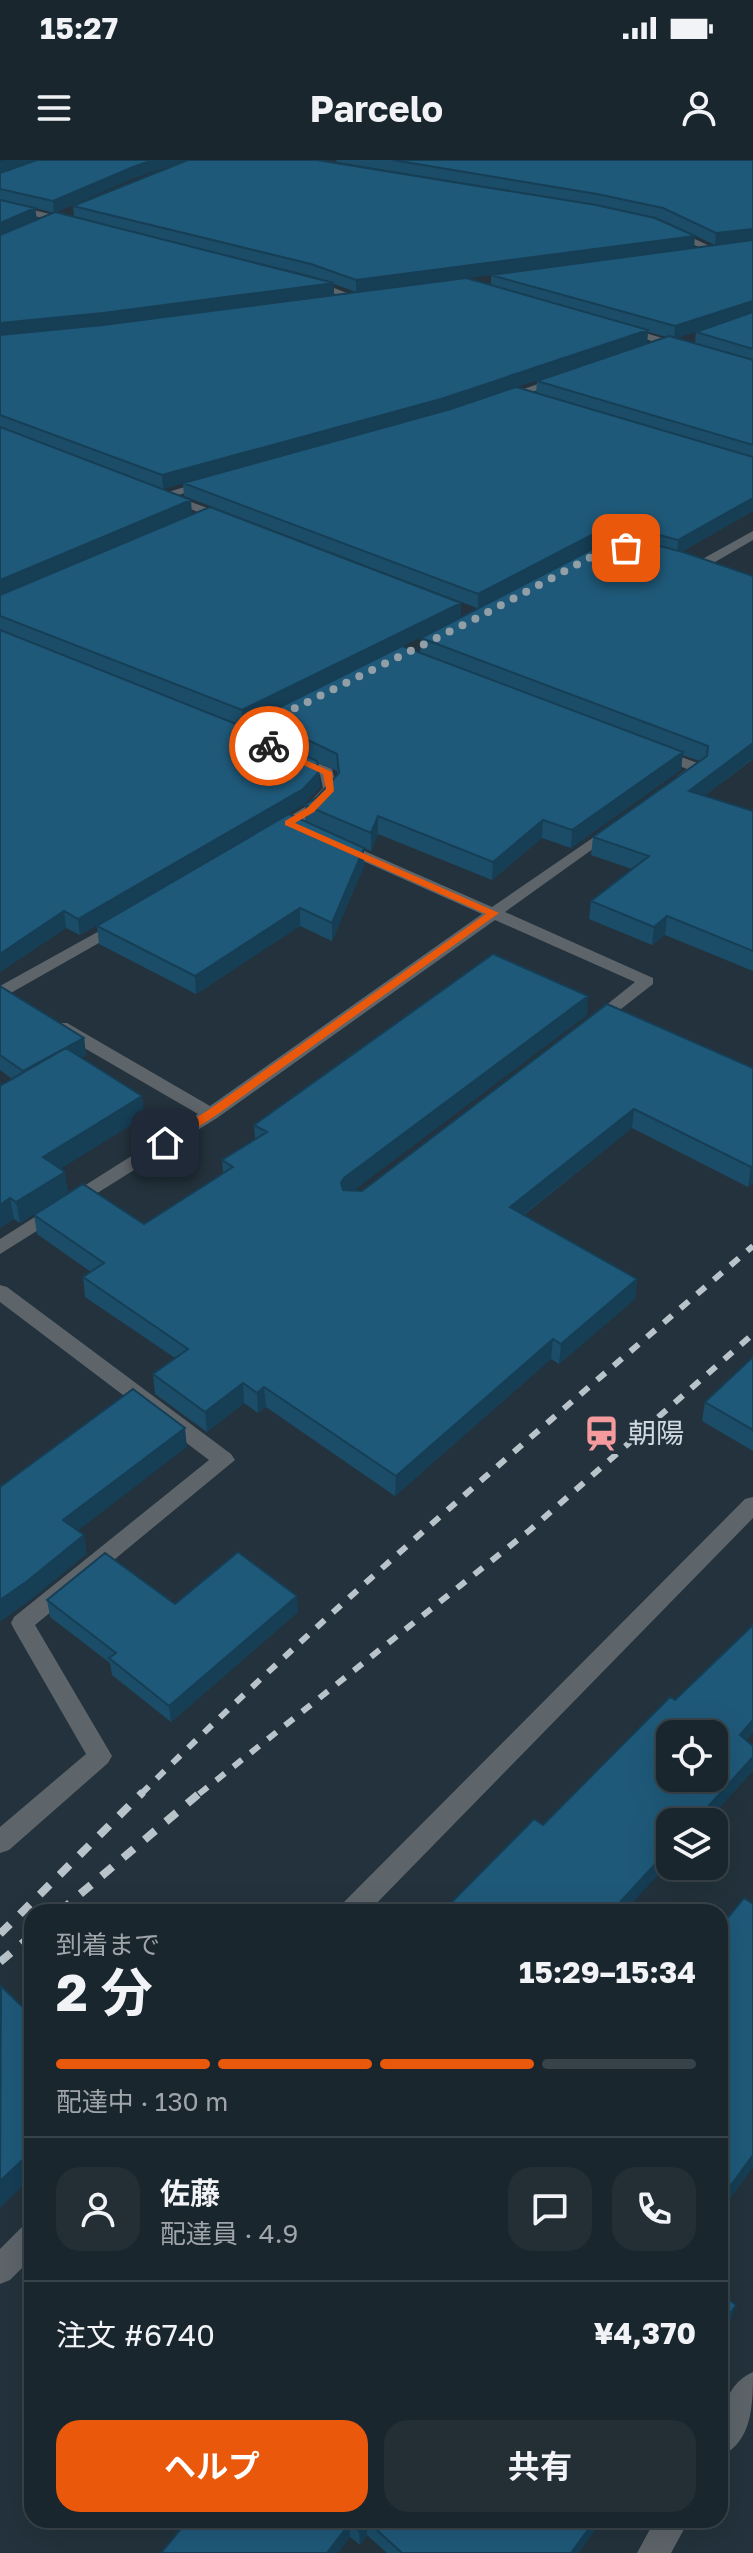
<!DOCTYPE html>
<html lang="ja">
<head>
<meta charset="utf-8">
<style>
  body { margin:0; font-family:"Golos Text","Noto Sans JP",sans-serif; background:#232e35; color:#f1f3f6; height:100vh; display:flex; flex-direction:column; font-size:30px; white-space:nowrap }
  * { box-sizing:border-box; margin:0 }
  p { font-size:26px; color:#9fa5aa }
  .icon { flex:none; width:44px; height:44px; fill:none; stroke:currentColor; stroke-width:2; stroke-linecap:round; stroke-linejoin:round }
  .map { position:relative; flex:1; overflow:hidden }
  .drawer { position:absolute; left:24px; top:1744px; width:704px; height:624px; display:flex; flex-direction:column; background:#1a262d; border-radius:24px; box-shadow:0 8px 32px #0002,0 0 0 2px #384349 }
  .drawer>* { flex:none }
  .tools { position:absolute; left:656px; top:1560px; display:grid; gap:16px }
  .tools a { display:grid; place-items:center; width:72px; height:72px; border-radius:16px; background:#1a262d; box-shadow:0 8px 32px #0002,0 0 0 2px #384349; font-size:40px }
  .pin { position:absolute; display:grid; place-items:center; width:68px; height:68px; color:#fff; margin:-34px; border-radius:16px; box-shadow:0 4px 12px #0006 }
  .courier { position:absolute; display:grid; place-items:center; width:80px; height:80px; margin:-40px; border:6px solid #ea580c; border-radius:50%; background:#fff; color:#222; box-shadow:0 2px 10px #0007 }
  .overview em { font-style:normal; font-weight:700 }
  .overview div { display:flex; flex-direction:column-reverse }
  .overview { display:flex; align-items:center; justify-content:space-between; height:136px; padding:0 32px }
  h1 { font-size:52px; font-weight:700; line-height:60px }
  .bar { display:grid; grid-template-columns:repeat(4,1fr); gap:12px 8px; align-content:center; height:96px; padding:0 32px }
  .bar i { height:10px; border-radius:6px; background:#384349 }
  .bar .current { background:#ea580c }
  .bar p { grid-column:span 4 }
  .line { display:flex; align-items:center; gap:20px; padding:0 32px; border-top:2px solid #384349 }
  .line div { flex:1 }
  .round { display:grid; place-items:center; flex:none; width:84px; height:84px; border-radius:24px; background:#232e35 }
  .action { display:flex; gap:16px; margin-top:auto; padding:16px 32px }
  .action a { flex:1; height:92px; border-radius:24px; background:#ea580c; color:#fff; font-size:32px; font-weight:700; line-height:92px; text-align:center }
  .action a+a { background:#232e35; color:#f1f3f6 }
  .status { display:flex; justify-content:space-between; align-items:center; height:56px; padding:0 40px; background:#1a262d; direction:ltr }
  .status svg { height:22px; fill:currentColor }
  header { display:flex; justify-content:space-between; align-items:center; height:104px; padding:0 32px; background:#1a262d; font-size:36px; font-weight:700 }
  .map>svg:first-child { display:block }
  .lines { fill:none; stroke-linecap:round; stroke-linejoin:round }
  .service { fill:#5e656a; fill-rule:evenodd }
  .minor { fill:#5e656a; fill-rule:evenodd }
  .rail-far1 { stroke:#b9c3ca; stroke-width:6; stroke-dasharray:11 11; stroke-linecap:butt }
  .rail { stroke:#b9c3ca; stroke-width:8; stroke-dasharray:14 14; stroke-linecap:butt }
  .wall { fill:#1b4d68; fill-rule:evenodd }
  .shaded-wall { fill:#163e55 }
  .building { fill:#1f5979; stroke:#163e55; stroke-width:2; fill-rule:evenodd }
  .route { fill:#ea580c }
  .done { stroke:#939fa7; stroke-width:8; stroke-dasharray:0 14.4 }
  .labels { text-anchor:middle; stroke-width:6; stroke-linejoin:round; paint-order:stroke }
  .poi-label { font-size:28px; fill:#d0d9e0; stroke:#23323c; text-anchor:start }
</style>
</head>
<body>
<div class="status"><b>15:27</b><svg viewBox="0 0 49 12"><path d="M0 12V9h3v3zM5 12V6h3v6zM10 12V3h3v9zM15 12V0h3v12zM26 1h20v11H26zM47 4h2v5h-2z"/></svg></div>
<header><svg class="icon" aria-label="menu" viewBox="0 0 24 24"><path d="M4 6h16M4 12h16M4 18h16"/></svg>Parcelo<svg class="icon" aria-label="person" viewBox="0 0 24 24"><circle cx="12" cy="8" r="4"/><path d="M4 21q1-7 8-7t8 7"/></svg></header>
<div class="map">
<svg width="753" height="2393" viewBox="0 0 753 2393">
  <rect width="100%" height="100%" fill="#23323c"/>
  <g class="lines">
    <!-- service -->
    <path class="service" d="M753,1337V1358L368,1752H338L342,1744L745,1339Z
      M32,2063V2098L10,2120L0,2124V2089L22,2067Z"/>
    <!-- minor -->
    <path class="minor" d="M0,42L75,60L76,62L72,65L0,48Z
      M668,69H674L720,91L712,93L668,73Z
      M306,119H312L359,138L351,140L306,123Z
      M623,166L688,186L689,188L684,191L619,171V167Z
      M561,216L565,217V221L504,241L495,239Z
      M208,320L214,323L212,325L175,336L229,356V362H221L158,335Z
      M753,371V380L703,409L678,402L684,398L697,402Z
      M282,551L289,555L287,558L248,577L236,574Z
      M657,588L703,605L705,608L687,622H677V616L687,609L652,595L650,592Z
      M293,593L332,609L337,629C325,645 291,678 270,674V668L305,647L323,628L320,614L288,600L286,597Z
      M613,664L620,668L618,671L505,752L653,818V824L598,867L592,868L584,863L635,822L495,760L217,958L0,1094V1079L198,954L55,871L53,867L55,863H67L210,946L482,754L336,689V683H346L492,747Z
      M121,759L127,761V767L9,834L0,835V826Z
      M0,1125L7,1127L231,1294L235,1300L35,1465L112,1596L108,1603L9,1690L0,1693V1667L86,1594L14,1469L11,1463L14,1457L209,1300L0,1142Z
      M753,2212C753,2242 753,2283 720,2296C720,2266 720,2226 753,2212Z
      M655,2360H689L671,2393H637Z"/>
    <!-- rail-far1 -->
    <path class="rail-far1" d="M141,1634C336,1441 545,1265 753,1086
      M199,1634L530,1370L753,1174"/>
    <!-- rail -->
    <path class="rail" d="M59,1752L201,1632
      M0,1774L143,1632
      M0,1802L32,1775"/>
  </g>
  <!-- wall -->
  <path class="wall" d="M187,0L134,18L54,53L35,48L37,60L74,57L73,46L596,45L337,2L336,0H753V351L681,392L753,416V599L704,636L753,651V811L665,775L652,785L589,759L591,741L632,709L591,695L593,677L700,601L682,595L681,610L571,688L542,678L492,720L378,674L371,691L364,688V706L332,781L300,766L196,834L99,784L97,766L305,662V645L317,637L337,615V611L317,602L320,627L303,645L80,775L66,768L0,812V470L296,591L261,574L260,557L242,566L0,470V13ZM657,59L662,60L715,85L694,88ZM88,61L312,116L326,121ZM491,115V125L467,118ZM334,124L356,132L334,135ZM712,166L696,172L695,183L676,178ZM648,172L667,177L537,221L536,233L516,227L647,183ZM183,323L184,336L477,448L461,457L82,401L192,354L163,329ZM604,382H606L522,425ZM447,464L421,478L420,493L310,532Z
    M0,826L84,878L86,895L81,898L142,936L144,957L61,1008L68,1032L20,1063L14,1059L0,1068L12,919L0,910Z
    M587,855L354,1030L362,1031L753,908V1022L748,1027L632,968L524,1055L637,1119L635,1139L559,1204L551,1199L395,1336L266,1247L258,1253L244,1243L207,1272L155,1234L153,1214L175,1198L85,1137L83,1117L91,1112L37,1074L34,1055L144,1064L223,1013L222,1000L255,980L254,965Z
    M753,1197V1291L702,1261L705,1242Z
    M47,1440L175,1444L298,1452L171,1562L112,1515L110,1503L50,1457Z
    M720,1767L753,2007L725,2045L720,2041Z
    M188,2360H602L578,2393H387L367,2375L360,2385L350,2377Z"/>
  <!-- shaded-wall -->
  <path class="shaded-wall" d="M4,0H39L0,13V1Z
    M153,0H187L134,18L54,53L53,41L133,7Z
    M35,48L37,60L0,76V63Z
    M753,69V81L715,85L716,73Z
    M695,76L694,88L356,133V120Z
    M334,123V136L104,166L0,176V163Z
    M753,141V153L674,179L675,166Z
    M648,170L647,183L441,252L163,329L162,315Z
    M753,338V351L677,394L678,380Z
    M191,340L192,354L0,436V420Z
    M605,368L604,382L478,449V434Z
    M461,443V457L242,566V550Z
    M753,583V598L687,649L689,631Z
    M683,592L681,610L571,688L572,670Z
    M319,612L320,627L303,645L80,775L78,759Z
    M378,656V674L371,691V673Z
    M543,660L542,678L492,720L493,702Z
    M364,688V706L332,781V763Z
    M300,748V766L196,834L195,816Z
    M64,751L66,768L0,812V794Z
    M667,756L665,775L652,785L654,767Z
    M588,836L587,855L344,1038L341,1023L344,1018Z
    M84,878L86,895L26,928L23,911Z
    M142,936L144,957L46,1018L43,997Z
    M634,949L632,968L509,1066L510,1047Z
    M753,1006V1022L748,1027L751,1007Z
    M65,1012L68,1032L20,1063L16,1042Z
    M10,1038L14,1059L0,1068V1045Z
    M637,1119L635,1139L559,1204L561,1184Z
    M553,1179L551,1199L395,1336L396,1316Z
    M243,1223L244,1243L207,1272L205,1252Z
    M264,1227L266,1247L258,1253L257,1233Z
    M185,1268L187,1287L67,1379L63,1360Z
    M84,1375L87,1394L29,1441L0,1462V1440Z
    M297,1436L298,1452L171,1562L169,1546Z
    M753,1560V1573L736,1593L740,1575Z
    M753,1597V1611L707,1662H694Z
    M670,1688V1702L624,1752H611Z
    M32,1991V2017L0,2048V2021Z
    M753,1995V2007L725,2045L731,2025Z
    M736,2145L731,2161L720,2177V2168Z
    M595,2360H602L578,2393H571Z
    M367,2361V2375L360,2385L359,2371Z
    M350,2363V2377L338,2393H327Z"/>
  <!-- building -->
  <path class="building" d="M37,0H153L133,7L53,41L0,29V13Z
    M188,0H317L596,45L655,58L695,76L356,120L311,104L73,46Z
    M393,0H753V69L716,73L663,48L597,34Z
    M0,40L35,48L0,63Z
    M55,52L334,123L103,153L0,163V75Z
    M753,80V141L675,166L491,115Z
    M466,118L648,170L441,239L162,315L0,255V175L103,165Z
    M753,152V189L696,172Z
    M669,176L753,200V285L537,221Z
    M516,227L753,297V338L678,380L628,367L605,368L478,434L183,323L451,249Z
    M0,267L191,340L0,420Z
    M210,347L461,443L242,550L0,456V435Z
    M612,379L648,383L683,392L753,416V583L689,631L753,651V791L667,756L654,767L591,741L649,696L593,677L707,596L708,586L421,478Z
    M0,470L236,564L317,601L319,612L303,629L78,759L64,751L0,794Z
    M402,486L683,592L572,670L543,660L493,702L378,656L371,673L305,645L317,637L339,613L337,594L260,557Z
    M289,654L364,688L332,763L300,748L195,816L97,766Z
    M493,794L588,836L344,1018L341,1023L343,1030L362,1031L607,844L753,908V1006L751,1007L634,949L510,1047L637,1119L561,1184L553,1179L396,1316L264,1227L257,1233L243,1223L205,1252L153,1214L188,1189L83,1117L104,1103L34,1055L83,1024L144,1064L233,1007L222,1000L267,972L254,965Z
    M0,826L84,878L23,911L0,895Z
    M66,888L142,936L43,997L65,1012L16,1042L10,1038L0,1045V926Z
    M753,1197V1270L705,1242Z
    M133,1229L185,1268L63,1360L84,1375L26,1422L0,1440V1327Z
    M238,1392L297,1436L169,1546L109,1498L116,1493L47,1440L105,1393L175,1444Z
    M753,1465V1560L740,1575L753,1586V1597L694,1662H670V1688L611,1752H442L534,1659L543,1665L670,1537L675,1540ZM670,1574H714V1618H670Z
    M744,1738L753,1744V1995L731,2025L720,2017V1767Z
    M1,1826L32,1856V1991L0,2021Z
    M720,2133L736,2145L720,2168Z
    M188,2360H595L571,2393H402L367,2361L359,2371L350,2363L327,2393H161Z"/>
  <!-- route -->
  <path class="route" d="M269,583L332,612L334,631L314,652L295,663L499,753L215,956L169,986H160V980L207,951L486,754L285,665V661L307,648L326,629L323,614L266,588Z"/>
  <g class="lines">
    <!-- done -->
    <path class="done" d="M269,586L243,574L479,457L608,388H626"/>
  </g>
  <!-- icons -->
  <defs>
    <symbol id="station-bare" viewBox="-9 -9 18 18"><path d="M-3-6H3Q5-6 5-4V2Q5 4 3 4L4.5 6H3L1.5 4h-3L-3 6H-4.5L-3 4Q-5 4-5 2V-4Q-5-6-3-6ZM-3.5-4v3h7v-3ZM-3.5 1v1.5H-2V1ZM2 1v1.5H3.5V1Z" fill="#f59b9d" stroke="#23323c" stroke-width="2.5" paint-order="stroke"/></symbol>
  </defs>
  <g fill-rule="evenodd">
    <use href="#station-bare" x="576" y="1248" width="51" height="51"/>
  </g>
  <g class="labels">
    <!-- poi labels -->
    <g class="poi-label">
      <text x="628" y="1283">朝陽</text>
    </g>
  </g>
</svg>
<div class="tools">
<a><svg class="icon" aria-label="locate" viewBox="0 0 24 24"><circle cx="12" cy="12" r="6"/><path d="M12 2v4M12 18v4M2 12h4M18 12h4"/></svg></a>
<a><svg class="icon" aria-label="layers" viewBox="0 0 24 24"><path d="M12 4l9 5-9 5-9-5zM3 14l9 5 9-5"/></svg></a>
</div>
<div class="pin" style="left:626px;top:388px;background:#ea580c"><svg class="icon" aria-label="bag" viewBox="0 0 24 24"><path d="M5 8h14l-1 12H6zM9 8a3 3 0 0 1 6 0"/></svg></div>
<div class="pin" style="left:165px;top:983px;background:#1f2937"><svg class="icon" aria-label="home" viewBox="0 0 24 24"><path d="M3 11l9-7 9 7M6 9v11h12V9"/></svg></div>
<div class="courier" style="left:269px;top:586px"><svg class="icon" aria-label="bike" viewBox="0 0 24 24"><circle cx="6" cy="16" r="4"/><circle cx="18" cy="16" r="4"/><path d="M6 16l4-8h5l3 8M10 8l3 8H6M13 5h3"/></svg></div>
<section class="drawer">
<div class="overview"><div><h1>2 分</h1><p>到着まで</p></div><em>15:29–15:34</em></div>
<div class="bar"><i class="current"></i><i class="current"></i><i class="current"></i><i></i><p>配達中 · 130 m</p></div>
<div class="line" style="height:144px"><a class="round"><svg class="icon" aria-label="person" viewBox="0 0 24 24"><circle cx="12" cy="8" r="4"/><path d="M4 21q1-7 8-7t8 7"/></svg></a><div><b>佐藤</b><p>配達員 · 4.9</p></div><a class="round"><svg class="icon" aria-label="chat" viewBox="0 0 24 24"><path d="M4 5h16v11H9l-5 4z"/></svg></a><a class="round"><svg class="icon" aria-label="phone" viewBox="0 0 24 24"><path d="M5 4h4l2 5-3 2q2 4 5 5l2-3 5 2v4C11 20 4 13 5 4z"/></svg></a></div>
<div class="line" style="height:104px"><div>注文 #6740</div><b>¥4,370</b></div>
<div class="action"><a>ヘルプ</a><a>共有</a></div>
</section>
</div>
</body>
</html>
